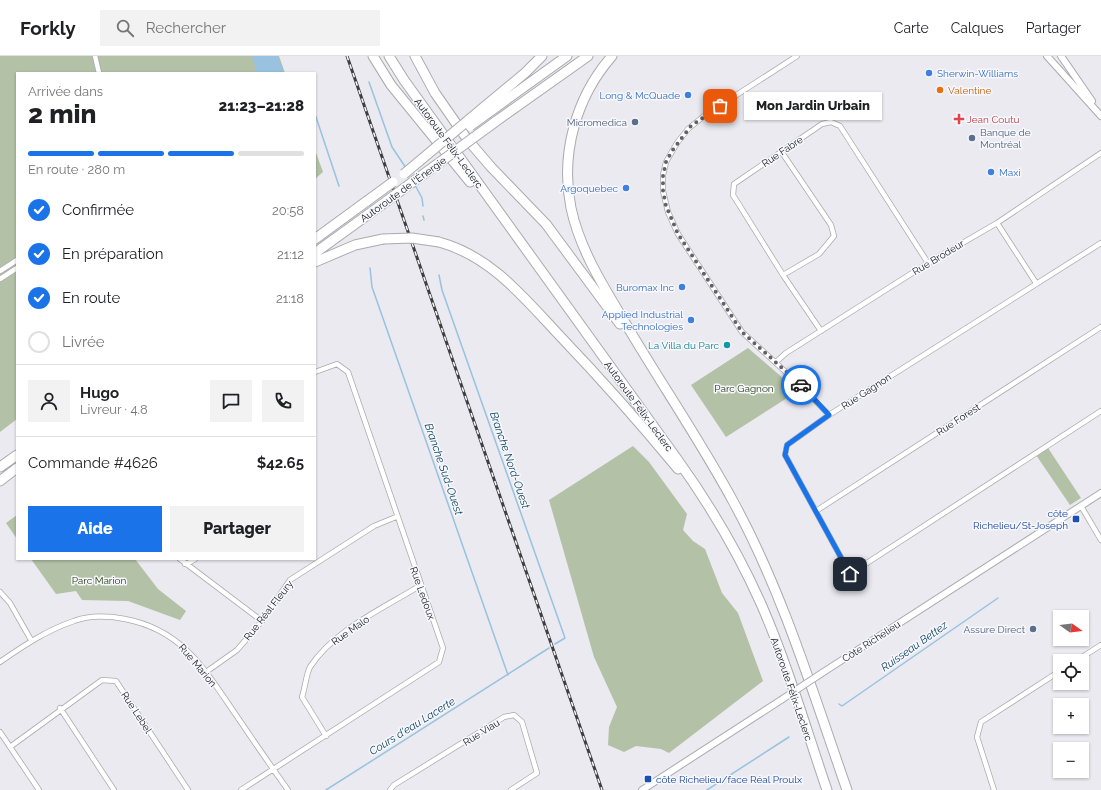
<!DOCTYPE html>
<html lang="fr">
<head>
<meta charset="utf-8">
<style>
  body { margin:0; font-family:Raleway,sans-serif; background:#f2f2f2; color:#202124; height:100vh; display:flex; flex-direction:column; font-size:15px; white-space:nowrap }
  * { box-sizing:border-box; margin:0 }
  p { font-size:13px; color:#757577 }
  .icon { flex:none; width:22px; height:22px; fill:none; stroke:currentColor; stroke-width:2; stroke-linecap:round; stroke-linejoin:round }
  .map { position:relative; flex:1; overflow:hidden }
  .details { position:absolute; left:16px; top:16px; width:300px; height:488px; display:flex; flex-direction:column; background:#fff; border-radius:0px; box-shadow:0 1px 3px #0004 }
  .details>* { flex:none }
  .needle { width:26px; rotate:104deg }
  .fabs { position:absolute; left:1053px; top:554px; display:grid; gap:8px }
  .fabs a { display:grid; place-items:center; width:36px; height:36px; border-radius:0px; background:#fff; box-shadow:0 1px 3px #0004; font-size:20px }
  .pin { position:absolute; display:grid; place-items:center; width:34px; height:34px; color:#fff; margin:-17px; border-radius:8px; box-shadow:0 2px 6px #0006 }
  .courier { position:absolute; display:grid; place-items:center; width:40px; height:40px; margin:-20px; border:3px solid #1a73e8; border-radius:50%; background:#fff; color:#222; box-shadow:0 1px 5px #0007 }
  .bubble { position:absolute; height:28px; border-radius:0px; background:#fff; box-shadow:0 1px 3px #0004; font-size:13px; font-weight:800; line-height:28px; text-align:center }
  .summary em { font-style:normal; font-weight:800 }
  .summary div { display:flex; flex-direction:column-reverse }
  .summary { display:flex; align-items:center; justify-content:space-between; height:68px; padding:0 12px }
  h1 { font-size:26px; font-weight:800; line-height:30px }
  .bar { display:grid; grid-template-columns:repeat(4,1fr); gap:6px 4px; align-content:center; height:48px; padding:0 12px }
  .bar i { height:5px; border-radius:3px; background:#e0e0e0 }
  .bar .selected { background:#1a73e8 }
  .bar p { grid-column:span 4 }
  .line { display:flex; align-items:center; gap:10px; padding:0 12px; border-top:1px solid #e0e0e0 }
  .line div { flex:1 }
  .round { display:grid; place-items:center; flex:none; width:42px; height:42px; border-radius:0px; background:#f2f2f2 }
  ol { padding:0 12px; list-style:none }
  li { display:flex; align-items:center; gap:12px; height:44px }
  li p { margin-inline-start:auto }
  li .icon { padding:4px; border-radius:50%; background:#1a73e8; color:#fff; stroke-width:4 }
  li:last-child { color:#757577 }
  li i { width:22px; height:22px; border:2px solid #e0e0e0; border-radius:50% }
  .button { display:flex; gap:8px; margin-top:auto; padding:8px 12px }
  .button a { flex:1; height:46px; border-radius:0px; background:#1a73e8; color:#fff; font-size:16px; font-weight:800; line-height:46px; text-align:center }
  .button a+a { background:#f2f2f2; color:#202124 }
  header { display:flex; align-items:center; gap:24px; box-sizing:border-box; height:56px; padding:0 20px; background:#fff; border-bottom:1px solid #e0e0e0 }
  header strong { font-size:19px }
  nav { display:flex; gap:22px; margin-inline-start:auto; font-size:14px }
  .search { width:280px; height:36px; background:#f2f2f2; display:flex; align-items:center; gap:10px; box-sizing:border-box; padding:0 14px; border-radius:0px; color:#757577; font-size:15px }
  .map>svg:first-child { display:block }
  .green { fill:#b3c1a7 }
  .water { fill:#98c2df }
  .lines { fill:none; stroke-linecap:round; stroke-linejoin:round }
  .stream { stroke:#98c2df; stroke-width:1.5 }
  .minor-casing { stroke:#aaaaaf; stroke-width:6 }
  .tertiary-casing { stroke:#aaaaaf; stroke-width:8 }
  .motorway-casing { stroke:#aaaaaf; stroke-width:11 }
  .minor { stroke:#fff; stroke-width:4.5 }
  .tertiary { stroke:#fff; stroke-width:6 }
  .motorway { stroke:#fff; stroke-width:9 }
  .rail-casing { stroke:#3f3f41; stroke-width:3 }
  .rail { stroke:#f7f8fd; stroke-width:1.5; stroke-dasharray:4.5; stroke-linecap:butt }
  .tertiary-bridge-casing { stroke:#aaaaaf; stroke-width:8; stroke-linecap:butt }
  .motorway-bridge-casing { stroke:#aaaaaf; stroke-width:11; stroke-linecap:butt }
  .tertiary-bridge { stroke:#fff; stroke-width:6 }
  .motorway-bridge { stroke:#fff; stroke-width:9 }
  .done { stroke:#626266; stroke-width:4; stroke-dasharray:0 7.2 }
  .route { stroke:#1a73e8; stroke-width:5 }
  .shop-dot { fill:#3f7fe0; stroke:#f7f8fd; stroke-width:1.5 }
  .food-dot { fill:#e8710a; stroke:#f7f8fd; stroke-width:1.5 }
  .health-dot { fill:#e0444e; stroke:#f7f8fd; stroke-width:1.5 }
  .service-dot { fill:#5c6f8a; stroke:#f7f8fd; stroke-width:1.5 }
  .culture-dot { fill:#0f9aa8; stroke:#f7f8fd; stroke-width:1.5 }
  .transit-dot { fill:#1a4fb4; stroke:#f7f8fd; stroke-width:1.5 }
  .labels { text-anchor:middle; stroke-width:3; stroke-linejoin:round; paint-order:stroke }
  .shop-label { font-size:10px; fill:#366cbe; stroke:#f7f8fd; text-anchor:end }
  .food-label { font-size:10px; fill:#c56008; stroke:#f7f8fd; text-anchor:start }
  .health-label { font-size:10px; fill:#be3a42; stroke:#f7f8fd; text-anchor:start }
  .service-label { font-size:10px; fill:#4e5e75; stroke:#f7f8fd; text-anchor:end }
  .street-label { font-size:10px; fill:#19191b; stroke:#f7f8fd }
  .culture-label { font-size:10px; fill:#0d838f; stroke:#f7f8fd; text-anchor:end }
  .park-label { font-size:10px; fill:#25390c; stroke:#f7f8fd }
  .transit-label { font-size:10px; fill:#164399; stroke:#f7f8fd; text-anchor:end }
  .water-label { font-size:11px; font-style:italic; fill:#0e425f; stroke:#f7f8fd }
</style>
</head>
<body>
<header>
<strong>Forkly</strong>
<div class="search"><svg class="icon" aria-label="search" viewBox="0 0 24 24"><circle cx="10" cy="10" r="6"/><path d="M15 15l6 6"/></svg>Rechercher</div>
<nav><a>Carte</a><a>Calques</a><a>Partager</a></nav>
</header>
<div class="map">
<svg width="1101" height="734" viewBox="0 0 1101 734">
  <rect width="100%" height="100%" fill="#eaeaf0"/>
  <!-- green -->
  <path class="green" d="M0,0H279L285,17H17V363L0,376Z
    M315,94L323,116L315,123Z
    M748,292L798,335L726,381L691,329Z
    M633,390L649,406L687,458L683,474L693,485L705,493L722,537L738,557L763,625L669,697L661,693L636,690L624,696L608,689L609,671L617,651L594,601L549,444Z
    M1048,392L1081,442L1070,449L1036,399Z
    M17,459V483L6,467Z
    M31,503H135L158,533L186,555L180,564L128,545L82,544L76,535L56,538Z"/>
  <!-- water -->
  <path class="water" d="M252,0H278L284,17H257Z"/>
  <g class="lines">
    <!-- stream -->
    <path class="stream" d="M369,26L392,91L406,112
      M315,58L339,130
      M415,129L422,142L423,150
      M423,160L424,164
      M370,212L372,231L508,619
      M439,219L442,234L565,582L555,588
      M839,648L842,650L998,542
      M326,734L549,592
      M707,734L789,681"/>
    <defs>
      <path id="minor" d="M95,0L99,17
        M797,0L704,60L688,73L677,87L666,106L663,119V135L668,156L678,178L742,276L800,329L829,359
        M781,95L831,169L834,180L819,198L783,219
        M997,167L1036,227
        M1101,187L829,359L787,389L785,399L850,518L1101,355
        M0,215L17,204
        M0,223L17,212
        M821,275L783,219L733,139L734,128L822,68L831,66L840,70L928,207
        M776,306L786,297L928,207L997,167L1101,97
        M1081,450L1101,484
        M816,455L1101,271
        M180,503L262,565
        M185,508H187L195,503
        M0,536L10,547L31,584
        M1076,605L1101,589
        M0,606C23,590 47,574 74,565C90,559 109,560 125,563C183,574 205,614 236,659C253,684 270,709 288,734
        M206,616L237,594L262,565L290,524L374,470L396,461
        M60,652L114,734
        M0,676L39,734
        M326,680L302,641C305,632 306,619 310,611C334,574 384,552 421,529
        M10,691L102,624L116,625L188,734
        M241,734L439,606L443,592L348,316L337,308L315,316
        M390,734L394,729L504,661L514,659L522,666L537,717L511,734
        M994,734L977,681L981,666L1060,615"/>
      <path id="tertiary" d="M1047,0L1101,60
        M1061,0L1092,45
        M822,617L1101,437
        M642,734L781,644"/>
      <path id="motorway" d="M373,0L391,29L470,126
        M389,0L404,24L677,403C710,449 739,498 762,550C788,610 806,673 827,734
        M415,0L435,37L467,83L491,111L546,168L620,268
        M612,0C576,41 560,98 571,152C579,190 600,225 620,258C657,322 699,382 734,447C783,537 813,637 847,734
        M484,51L525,17L542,0
        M488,57L567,0
        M495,66L588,0
        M315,183L367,145
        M439,186C491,200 524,242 559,279C601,323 640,367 678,413
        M315,197L373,155
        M315,206L355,189L383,183
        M0,411L17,399
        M0,425L17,412"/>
    </defs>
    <!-- minor casing -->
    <use href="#minor" class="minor-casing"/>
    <!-- tertiary casing -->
    <use href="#tertiary" class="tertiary-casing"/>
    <!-- motorway casing -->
    <use href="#motorway" class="motorway-casing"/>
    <!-- minor -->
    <use href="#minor" class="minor"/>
    <!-- tertiary -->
    <use href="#tertiary" class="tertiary"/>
    <!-- motorway -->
    <use href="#motorway" class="motorway"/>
    <defs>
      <path id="rail" d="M347,0L602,734"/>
    </defs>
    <!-- rail casing -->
    <use href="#rail" class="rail-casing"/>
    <!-- rail -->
    <use href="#rail" class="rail"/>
    <defs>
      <path id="tertiary-bridge" d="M781,644L822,617"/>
      <path id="motorway-bridge" d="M470,70L488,57
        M404,118L484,51
        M367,145L393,126
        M373,155L495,66
        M383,183L412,182L439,186"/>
    </defs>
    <!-- tertiary-bridge casing -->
    <use href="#tertiary-bridge" class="tertiary-bridge-casing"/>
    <!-- motorway-bridge casing -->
    <use href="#motorway-bridge" class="motorway-bridge-casing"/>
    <!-- tertiary-bridge -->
    <use href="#tertiary-bridge" class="tertiary-bridge"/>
    <!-- motorway-bridge -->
    <use href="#motorway-bridge" class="motorway-bridge"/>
  </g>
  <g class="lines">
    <!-- done -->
    <path class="done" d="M720,50L691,70L672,95L666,106L663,120V135L666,150L678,178L742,276L801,329"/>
    <!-- route -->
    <path class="route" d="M801,329L829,359L787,389L785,399L850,518"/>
  </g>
  <!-- markers -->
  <g class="shop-dot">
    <circle cx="929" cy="17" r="4"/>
    <circle cx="688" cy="39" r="4"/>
    <circle cx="991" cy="116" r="4"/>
    <circle cx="626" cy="132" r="4"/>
    <circle cx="682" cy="231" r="4"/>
    <circle cx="691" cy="264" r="4"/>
  </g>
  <circle class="food-dot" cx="940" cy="34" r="4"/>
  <path class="health-dot" d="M957 57h4v4h4v4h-4v4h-4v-4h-4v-4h4z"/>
  <g class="service-dot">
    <circle cx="635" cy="66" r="4"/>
    <circle cx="972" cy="82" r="4"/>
    <circle cx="1033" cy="573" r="4"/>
  </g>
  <circle class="culture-dot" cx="727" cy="289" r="4"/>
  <g class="transit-dot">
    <rect x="1072" y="459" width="8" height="8" rx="2"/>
    <rect x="644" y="719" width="8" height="8" rx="2"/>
  </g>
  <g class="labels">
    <!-- shop labels -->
    <g class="shop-label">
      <text x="937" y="21" text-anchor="start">Sherwin-Williams</text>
      <text x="680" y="43">Long &amp; McQuade</text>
      <text x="999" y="120" text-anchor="start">Maxi</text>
      <text x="618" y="136">Argoquebec</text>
      <text x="674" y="235">Buromax Inc</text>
      <text x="683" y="262">Applied Industrial<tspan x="683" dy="12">Technologies</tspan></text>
    </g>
    <!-- food labels -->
    <g class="food-label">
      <text x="948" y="38">Valentine</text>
    </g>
    <!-- health labels -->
    <g class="health-label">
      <text x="967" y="67">Jean Coutu</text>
    </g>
    <!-- service labels -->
    <g class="service-label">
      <text x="627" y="70">Micromedica</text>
      <text x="980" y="80" text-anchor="start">Banque de<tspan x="980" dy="12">Montréal</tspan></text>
      <text x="1025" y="577">Assure Direct</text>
    </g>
    <!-- street labels -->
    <g class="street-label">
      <text transform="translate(449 87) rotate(54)" y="4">Autoroute Félix-Leclerc</text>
      <text transform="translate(782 95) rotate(-34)" y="4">Rue Fabre</text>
      <text transform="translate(403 133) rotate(-36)" y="4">Autoroute de l'Énergie</text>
      <text transform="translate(938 201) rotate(-31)" y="4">Rue Brodeur</text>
      <text transform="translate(866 335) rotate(-33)" y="4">Rue Gagnon</text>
      <text transform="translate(639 350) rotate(54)" y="4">Autoroute Félix-Leclerc</text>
      <text transform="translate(958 363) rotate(-33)" y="4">Rue Forest</text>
      <text transform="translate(423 537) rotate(70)" y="4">Rue Ledoux</text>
      <text transform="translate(268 554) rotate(-52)" y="4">Rue Réal Fleury</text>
      <text transform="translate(350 574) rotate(-35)" y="4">Rue Malo</text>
      <text transform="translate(871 585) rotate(-33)" y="4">Côte Richelieu</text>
      <text transform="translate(198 609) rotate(50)" y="4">Rue Marion</text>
      <text transform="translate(792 633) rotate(71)" y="4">Autoroute Félix-Leclerc</text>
      <text transform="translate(137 656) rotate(57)" y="4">Rue Lebel</text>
      <text transform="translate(481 676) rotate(-32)" y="4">Rue Viau</text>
    </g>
    <!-- culture labels -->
    <g class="culture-label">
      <text x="719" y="293">La Villa du Parc</text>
    </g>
    <!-- park labels -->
    <g class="park-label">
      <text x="744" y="336">Parc Gagnon</text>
      <text x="99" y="528">Parc Marion</text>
    </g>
    <!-- transit labels -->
    <g class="transit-label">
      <text x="1068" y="461">côte<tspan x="1068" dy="12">Richelieu/St-Joseph</tspan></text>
      <text x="656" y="727" text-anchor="start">côte Richelieu/face Réal Proulx</text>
    </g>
    <!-- water labels -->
    <g class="water-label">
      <text transform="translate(510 404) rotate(71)" y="4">Branche Nord-Ouest</text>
      <text transform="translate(444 413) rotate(71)" y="4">Branche Sud-Ouest</text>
      <text transform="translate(914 590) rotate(-35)" y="4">Ruisseau Bettez</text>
      <text transform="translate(412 670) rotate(-32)" y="4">Cours d'eau Lacerte</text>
    </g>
  </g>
</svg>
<div class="fabs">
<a><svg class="needle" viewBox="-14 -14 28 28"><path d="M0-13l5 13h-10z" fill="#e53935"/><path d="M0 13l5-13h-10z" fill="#757577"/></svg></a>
<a><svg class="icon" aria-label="locate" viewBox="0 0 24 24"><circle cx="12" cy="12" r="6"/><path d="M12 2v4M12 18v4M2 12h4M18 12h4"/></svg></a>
<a>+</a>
<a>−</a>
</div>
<div class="pin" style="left:720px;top:50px;background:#ea580c"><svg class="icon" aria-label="bag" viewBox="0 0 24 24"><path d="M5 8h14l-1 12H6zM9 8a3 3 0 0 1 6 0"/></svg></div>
<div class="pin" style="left:850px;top:518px;background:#1f2937"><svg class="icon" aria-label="home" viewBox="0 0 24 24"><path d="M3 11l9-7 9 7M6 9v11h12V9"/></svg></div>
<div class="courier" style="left:801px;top:329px"><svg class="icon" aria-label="car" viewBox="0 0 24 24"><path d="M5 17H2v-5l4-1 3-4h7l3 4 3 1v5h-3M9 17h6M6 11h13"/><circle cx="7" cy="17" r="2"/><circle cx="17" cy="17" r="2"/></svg></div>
<div class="bubble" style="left:744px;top:36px;width:138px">Mon Jardin Urbain</div>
<section class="details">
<div class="summary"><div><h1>2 min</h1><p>Arrivée dans</p></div><em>21:23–21:28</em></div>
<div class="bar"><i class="selected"></i><i class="selected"></i><i class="selected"></i><i></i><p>En route · 280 m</p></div>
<ol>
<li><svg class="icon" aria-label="check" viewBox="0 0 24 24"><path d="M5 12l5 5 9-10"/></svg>Confirmée<p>20:58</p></li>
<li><svg class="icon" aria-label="check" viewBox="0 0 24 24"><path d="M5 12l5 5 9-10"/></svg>En préparation<p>21:12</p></li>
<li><svg class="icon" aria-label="check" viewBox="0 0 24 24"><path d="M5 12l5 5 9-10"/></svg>En route<p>21:18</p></li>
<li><i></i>Livrée</li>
</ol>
<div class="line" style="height:72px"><a class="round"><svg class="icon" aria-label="person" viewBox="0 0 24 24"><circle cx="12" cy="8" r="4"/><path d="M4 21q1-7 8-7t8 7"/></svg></a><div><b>Hugo</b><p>Livreur · 4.8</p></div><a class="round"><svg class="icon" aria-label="chat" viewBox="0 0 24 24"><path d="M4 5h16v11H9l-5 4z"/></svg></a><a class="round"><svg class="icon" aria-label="phone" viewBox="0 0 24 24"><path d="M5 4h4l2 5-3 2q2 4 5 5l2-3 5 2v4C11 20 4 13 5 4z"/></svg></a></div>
<div class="line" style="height:52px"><div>Commande #4626</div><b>$42.65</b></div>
<div class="button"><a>Aide</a><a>Partager</a></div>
</section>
</div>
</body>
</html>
